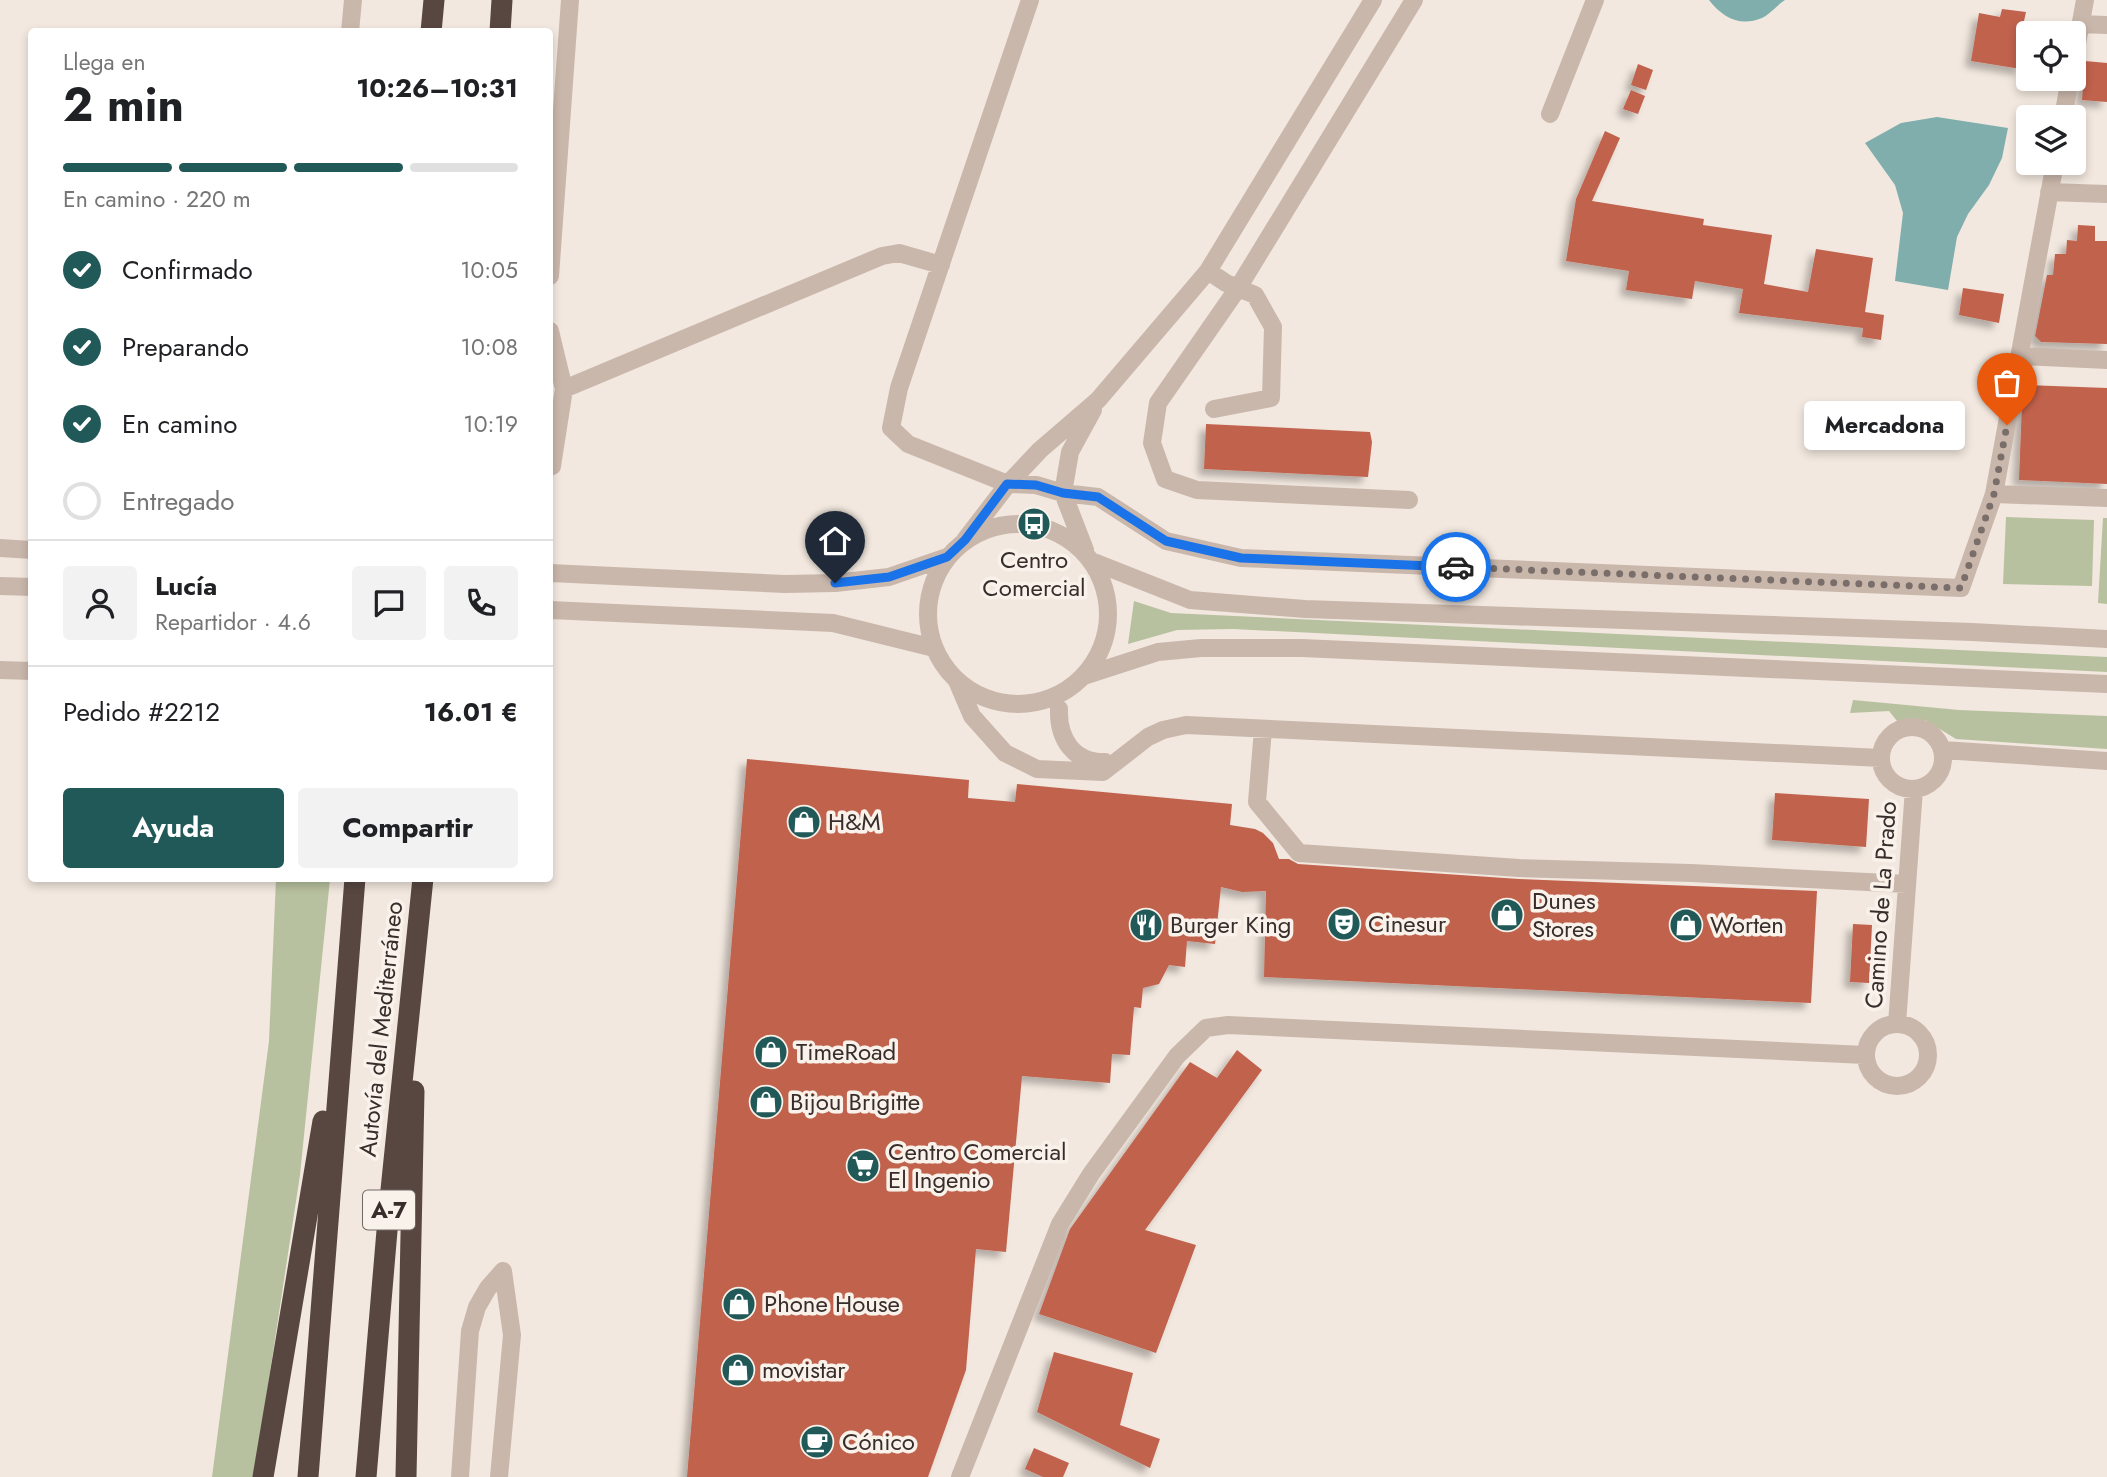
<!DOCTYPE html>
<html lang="es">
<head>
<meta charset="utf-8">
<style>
  body { margin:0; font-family:Jost,sans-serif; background:#f2f2f2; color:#202124; height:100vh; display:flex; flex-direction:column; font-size:26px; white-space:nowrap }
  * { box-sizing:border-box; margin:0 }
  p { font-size:23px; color:#757577 }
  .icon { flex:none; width:38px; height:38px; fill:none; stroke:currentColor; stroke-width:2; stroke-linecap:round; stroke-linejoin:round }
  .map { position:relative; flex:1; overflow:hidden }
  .details { position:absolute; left:28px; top:28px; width:525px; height:854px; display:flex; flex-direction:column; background:#fff; border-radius:7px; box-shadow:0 4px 10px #0003 }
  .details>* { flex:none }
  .tools { position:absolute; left:2016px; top:21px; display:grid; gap:14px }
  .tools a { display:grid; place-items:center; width:70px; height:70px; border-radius:7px; background:#fff; box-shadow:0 4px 10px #0003; font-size:35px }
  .pin { position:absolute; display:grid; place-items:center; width:60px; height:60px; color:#fff; margin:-72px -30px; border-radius:50% 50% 50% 0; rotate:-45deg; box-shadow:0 0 7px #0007 }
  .pin .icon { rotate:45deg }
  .courier { position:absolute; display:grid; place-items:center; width:70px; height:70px; margin:-35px; border:5px solid #1a73e8; border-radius:50%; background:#fff; color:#222; box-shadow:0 2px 9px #0007 }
  .bubble { position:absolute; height:49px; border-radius:7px; background:#fff; box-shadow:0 4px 10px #0003; font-size:23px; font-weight:700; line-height:49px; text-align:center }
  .summary em { font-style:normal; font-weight:700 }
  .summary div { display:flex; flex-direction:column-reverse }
  .summary { display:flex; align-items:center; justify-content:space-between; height:119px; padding:0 35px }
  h1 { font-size:46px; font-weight:700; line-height:52px }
  .bar { display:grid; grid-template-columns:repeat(4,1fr); gap:10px 7px; align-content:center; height:84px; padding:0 35px }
  .bar i { height:9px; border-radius:5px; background:#e0e0e0 }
  .bar .active { background:#215858 }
  .bar p { grid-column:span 4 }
  .line { display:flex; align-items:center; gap:18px; padding:0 35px; border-top:2px solid #e0e0e0 }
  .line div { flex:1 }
  .round { display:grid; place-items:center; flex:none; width:74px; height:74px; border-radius:7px; background:#f2f2f2 }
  ol { padding:0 35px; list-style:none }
  li { display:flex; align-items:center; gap:21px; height:77px }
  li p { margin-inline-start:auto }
  li .icon { padding:7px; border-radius:50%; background:#215858; color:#fff; stroke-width:4 }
  li:last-child { color:#757577 }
  li i { width:38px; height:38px; border:4px solid #e0e0e0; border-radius:50% }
  .action { display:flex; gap:14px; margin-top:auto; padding:14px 35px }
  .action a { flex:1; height:80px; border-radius:7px; background:#215858; color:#fff; font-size:28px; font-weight:700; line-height:80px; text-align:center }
  .action a+a { background:#f2f2f2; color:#202124 }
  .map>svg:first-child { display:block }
  .green { fill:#b8c19f }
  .water { fill:#7faead }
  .building { fill:#c1624e; filter:url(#shadow) }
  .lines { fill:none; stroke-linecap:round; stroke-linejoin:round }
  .minor { stroke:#cab7ab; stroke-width:18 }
  .highway { stroke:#584741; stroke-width:21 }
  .done { stroke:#796e69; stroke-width:7; stroke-dasharray:0 12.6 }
  .route { stroke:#1a73e8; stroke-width:9 }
  .labels { text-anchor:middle; stroke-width:7; stroke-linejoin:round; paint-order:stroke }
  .shield { fill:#f9f2eb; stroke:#726864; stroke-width:2 }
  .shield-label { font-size:23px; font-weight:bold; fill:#382d2a }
  .poi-label { font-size:24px; fill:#382d2a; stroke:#f9f2eb; text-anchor:start }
  .street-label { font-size:24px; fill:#382d2a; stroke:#f9f2eb }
</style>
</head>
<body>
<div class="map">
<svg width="2107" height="1477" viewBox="0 0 2107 1477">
  <defs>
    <filter id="shadow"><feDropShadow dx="-6" dy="6" stdDeviation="3.5" flood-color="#0004"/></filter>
  </defs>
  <rect width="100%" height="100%" fill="#f2e8df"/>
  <!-- green -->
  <path class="green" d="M2006,517L2094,520L2092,586L2003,584Z
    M2103,518H2107V604L2098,603Z
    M1134,601L1171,613L2107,657V672L1233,629L1177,630L1128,644Z
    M1853,700L1959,710L2107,716V749L1956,739L1925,720L1897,721L1889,711L1850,713Z
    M276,879H330L300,1175L254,1477H212L269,1041Z"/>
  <!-- water -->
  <path class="water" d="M1709,0H1785C1777,5 1770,14 1762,18C1740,27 1723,18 1709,0Z
    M1937,117L2008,128L2002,158L1989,185L1968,214L1957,237L1948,290L1895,281L1903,213L1895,185L1865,143L1901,123Z"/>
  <!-- building -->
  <path class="building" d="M2002,9L2026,12L2020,39L2026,40L2021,69L1971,61L1979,13L2000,17Z
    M2085,61L2107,63V102L2082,100Z
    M1638,64L1653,70L1646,90L1631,85Z
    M1631,90L1645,96L1638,114L1623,109Z
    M1605,131L1620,138L1592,201L1704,219L1703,225L1772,235L1764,284L1808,292L1816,249L1873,258L1865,312L1884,315L1881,340L1862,337L1863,328L1739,313L1743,289L1695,281L1692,299L1626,290L1629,271L1566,261L1576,199Z
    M2078,225L2095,226V241H2107V344L2041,342L2035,336L2047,275H2053L2055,254H2066L2067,240L2077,241Z
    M1963,288L2004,294L1999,323L1959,315Z
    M2026,385L2107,388V484L2019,480L2022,403Z
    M1206,424L1370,432L1372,442L1368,477L1204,469Z
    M747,759L969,780L968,798L1015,802L1017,784L1232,804L1230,825L1255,829L1263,833L1273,843L1279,859H1289L1298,864L1519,879L1817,891L1811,1003L1264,977L1266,891L1242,892L1221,887L1215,944L1187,941L1185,967L1169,965L1159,984L1143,988L1141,1008L1134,1007L1130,1055L1112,1054L1110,1083L1022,1076L1006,1252L976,1249L966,1370L928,1477H687Z
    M1775,793L1869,799L1866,847L1772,840Z
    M1853,924L1872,925L1869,983L1850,982Z
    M1237,1050L1262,1070L1145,1230L1196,1245L1156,1353L1039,1314L1070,1229L1190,1062L1217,1078Z
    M1054,1352L1133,1373L1120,1425L1160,1439L1150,1468L1037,1412Z
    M1034,1448L1069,1463L1063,1477H1043L1025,1469Z"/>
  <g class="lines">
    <!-- minor -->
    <path class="minor" d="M1030,0L899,388L891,428L908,444L1008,484L1040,450L1098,400L1208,271L1373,0
      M2080,24L2107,25
      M350,32L353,0
      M2074,60L2085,0
      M1550,114L1595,0
      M2063,117L2070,79
      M2049,192L2107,194
      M1208,271L1226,283L1255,295L1273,327L1271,398L1214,409
      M550,276L570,0
      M550,331L564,389
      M2020,356L2107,360
      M550,467L552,466L564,389L882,256L899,253L941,265
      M1994,494L2107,498
      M1409,500L1197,490L1165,479L1152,443L1158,403L1238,288L1414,0
      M928 614a90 90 0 1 1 180 0a90 90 0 1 1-180 0Z
      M965,540L1008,484L1036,485L1063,493L1098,497L1166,541L1241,558L1961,588L1994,494L2055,163
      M0,548L32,550
      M1085,550L1063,493L1070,452L1093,410
      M1094,562L1190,600L1305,609L1972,632L2107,639
      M550,573L785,584L835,583L889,577L947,557
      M0,586L32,587
      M550,610L833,623L934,648
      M0,670L32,671
      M1084,676L1158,652L1201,648H1302L2107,684
      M957,681L972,716L1005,753L1037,769L1103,772L1148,737L1163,730L1186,725L1881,758
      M1059,709C1058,738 1073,763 1105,762
      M1881 758a31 31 0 1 1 62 0a31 31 0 1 1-62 0Z
      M1263,729L1257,802L1299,853L1519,868L1691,873L1907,884
      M1943,750L2107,761
      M1866 1055a31 31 0 1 1 62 0a31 31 0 1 1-62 0Z
      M1897,1024L1914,789
      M460,1477L470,1331L477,1307L488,1288L503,1271
      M499,1477L512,1335L503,1271
      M960,1477L1060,1224L1091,1174L1177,1056L1206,1028L1228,1025L1865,1055"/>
    <!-- highway -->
    <path class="highway" d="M431,32L434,0
      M500,32L502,0
      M263,1477L323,1121
      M308,1477L355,878
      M366,1477L388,1219L423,878
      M406,1477L414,1091"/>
  </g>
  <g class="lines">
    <!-- done -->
    <path class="done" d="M1456,567L1961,588L1994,494L2007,425"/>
    <!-- route -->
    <path class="route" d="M835,583L889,577L947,557L965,540L1007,484L1036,485L1063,493L1098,497L1166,541L1241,558L1456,567"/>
  </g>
  <!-- icons -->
  <defs>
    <symbol id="bus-disc" viewBox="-11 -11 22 22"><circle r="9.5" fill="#215858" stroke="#f9f2eb"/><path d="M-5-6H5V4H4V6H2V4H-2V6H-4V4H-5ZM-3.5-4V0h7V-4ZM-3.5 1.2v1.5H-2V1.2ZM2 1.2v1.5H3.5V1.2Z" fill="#fff"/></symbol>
    <symbol id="shop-disc" viewBox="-11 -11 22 22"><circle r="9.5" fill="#215858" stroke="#f9f2eb"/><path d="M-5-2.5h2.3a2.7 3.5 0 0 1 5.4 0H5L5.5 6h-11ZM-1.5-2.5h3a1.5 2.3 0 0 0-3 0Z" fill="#fff"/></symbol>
    <symbol id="theatre-disc" viewBox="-11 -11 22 22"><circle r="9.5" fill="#215858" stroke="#f9f2eb"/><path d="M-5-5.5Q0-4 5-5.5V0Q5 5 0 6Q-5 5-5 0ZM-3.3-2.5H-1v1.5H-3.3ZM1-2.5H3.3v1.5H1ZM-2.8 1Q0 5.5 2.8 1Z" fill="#fff"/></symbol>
    <symbol id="restaurant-disc" viewBox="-11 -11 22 22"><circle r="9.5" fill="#215858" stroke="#f9f2eb"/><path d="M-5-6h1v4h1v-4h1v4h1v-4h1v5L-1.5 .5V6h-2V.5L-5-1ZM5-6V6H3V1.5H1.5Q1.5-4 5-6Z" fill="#fff"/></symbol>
    <symbol id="supermarket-disc" viewBox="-11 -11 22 22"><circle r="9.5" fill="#215858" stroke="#f9f2eb"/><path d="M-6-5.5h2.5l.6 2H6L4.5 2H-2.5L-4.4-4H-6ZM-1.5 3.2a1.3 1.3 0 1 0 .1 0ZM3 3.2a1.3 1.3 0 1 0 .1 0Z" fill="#fff"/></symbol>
    <symbol id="cafe-disc" viewBox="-11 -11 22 22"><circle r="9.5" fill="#215858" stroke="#f9f2eb"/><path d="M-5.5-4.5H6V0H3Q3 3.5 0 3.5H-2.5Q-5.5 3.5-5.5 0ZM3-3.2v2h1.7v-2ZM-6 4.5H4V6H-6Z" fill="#fff"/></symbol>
  </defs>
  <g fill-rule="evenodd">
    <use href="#bus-disc" x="1015" y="505" width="38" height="38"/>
    <use href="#shop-disc" x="785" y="803" width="38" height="38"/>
    <use href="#shop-disc" x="1488" y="896" width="38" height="38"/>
    <use href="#theatre-disc" x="1325" y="905" width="38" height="38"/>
    <use href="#restaurant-disc" x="1127" y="906" width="38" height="38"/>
    <use href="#shop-disc" x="1667" y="906" width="38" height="38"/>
    <use href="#shop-disc" x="752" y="1033" width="38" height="38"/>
    <use href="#shop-disc" x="747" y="1083" width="38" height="38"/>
    <use href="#supermarket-disc" x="844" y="1147" width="38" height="38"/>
    <use href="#shop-disc" x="720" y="1285" width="38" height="38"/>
    <use href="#shop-disc" x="719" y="1351" width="38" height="38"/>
    <use href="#cafe-disc" x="798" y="1423" width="38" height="38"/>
  </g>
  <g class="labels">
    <!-- shield labels -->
    <rect class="shield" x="363" y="1190.5" width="52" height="39" rx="5"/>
    <g class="shield-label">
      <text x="389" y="1218">A-7</text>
    </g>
    <!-- poi labels -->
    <g class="poi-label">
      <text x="1034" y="568" text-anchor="middle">Centro<tspan x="1034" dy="28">Comercial</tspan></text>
      <text x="828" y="830">H&amp;M</text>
      <text x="1532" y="909">Dunes<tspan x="1532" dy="28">Stores</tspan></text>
      <text x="1368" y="932">Cinesur</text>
      <text x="1170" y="933">Burger King</text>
      <text x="1710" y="933">Worten</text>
      <text x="796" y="1060">TimeRoad</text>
      <text x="790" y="1110">Bijou Brigitte</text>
      <text x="888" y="1160">Centro Comercial<tspan x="888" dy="28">El Ingenio</tspan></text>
      <text x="764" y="1312">Phone House</text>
      <text x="762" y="1378">movistar</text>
      <text x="842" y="1450">Cónico</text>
    </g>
    <!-- street labels -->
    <g class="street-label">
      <text transform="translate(1881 905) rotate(-86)" y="8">Camino de La Prado</text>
      <text transform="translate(381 1029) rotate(-84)" y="8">Autovía del Mediterráneo</text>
    </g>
  </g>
</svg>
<div class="tools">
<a><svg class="icon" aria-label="locate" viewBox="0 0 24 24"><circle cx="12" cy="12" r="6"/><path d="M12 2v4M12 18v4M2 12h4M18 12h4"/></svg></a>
<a><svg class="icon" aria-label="layers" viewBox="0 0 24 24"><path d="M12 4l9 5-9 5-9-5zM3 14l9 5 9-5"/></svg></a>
</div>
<div class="pin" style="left:2007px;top:425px;background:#ea580c"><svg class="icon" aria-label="bag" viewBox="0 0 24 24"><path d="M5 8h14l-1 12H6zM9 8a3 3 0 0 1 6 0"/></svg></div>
<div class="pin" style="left:835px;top:583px;background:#1f2937"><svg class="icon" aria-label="home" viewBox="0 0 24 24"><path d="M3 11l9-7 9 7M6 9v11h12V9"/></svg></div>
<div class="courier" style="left:1456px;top:567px"><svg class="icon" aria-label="car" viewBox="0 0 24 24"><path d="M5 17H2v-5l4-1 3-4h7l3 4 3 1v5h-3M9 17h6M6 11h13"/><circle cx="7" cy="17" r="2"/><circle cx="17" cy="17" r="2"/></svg></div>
<div class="bubble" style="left:1804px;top:401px;width:161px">Mercadona</div>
<section class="details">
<div class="summary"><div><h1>2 min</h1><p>Llega en</p></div><em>10:26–10:31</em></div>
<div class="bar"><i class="active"></i><i class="active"></i><i class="active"></i><i></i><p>En camino · 220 m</p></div>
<ol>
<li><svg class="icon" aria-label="check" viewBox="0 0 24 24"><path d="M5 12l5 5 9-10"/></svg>Confirmado<p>10:05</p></li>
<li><svg class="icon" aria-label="check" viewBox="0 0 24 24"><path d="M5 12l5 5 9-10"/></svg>Preparando<p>10:08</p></li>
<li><svg class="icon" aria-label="check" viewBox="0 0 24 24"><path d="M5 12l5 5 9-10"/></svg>En camino<p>10:19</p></li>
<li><i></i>Entregado</li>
</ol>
<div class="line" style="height:126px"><a class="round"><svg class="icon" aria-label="person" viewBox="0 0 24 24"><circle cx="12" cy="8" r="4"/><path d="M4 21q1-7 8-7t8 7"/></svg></a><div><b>Lucía</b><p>Repartidor · 4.6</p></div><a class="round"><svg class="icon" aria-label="chat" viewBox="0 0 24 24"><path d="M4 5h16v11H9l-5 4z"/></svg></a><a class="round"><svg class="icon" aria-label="phone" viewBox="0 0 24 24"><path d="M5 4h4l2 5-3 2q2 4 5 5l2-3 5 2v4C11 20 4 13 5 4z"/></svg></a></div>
<div class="line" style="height:91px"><div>Pedido #2212</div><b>16.01 €</b></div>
<div class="action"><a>Ayuda</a><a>Compartir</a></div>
</section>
</div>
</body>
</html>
